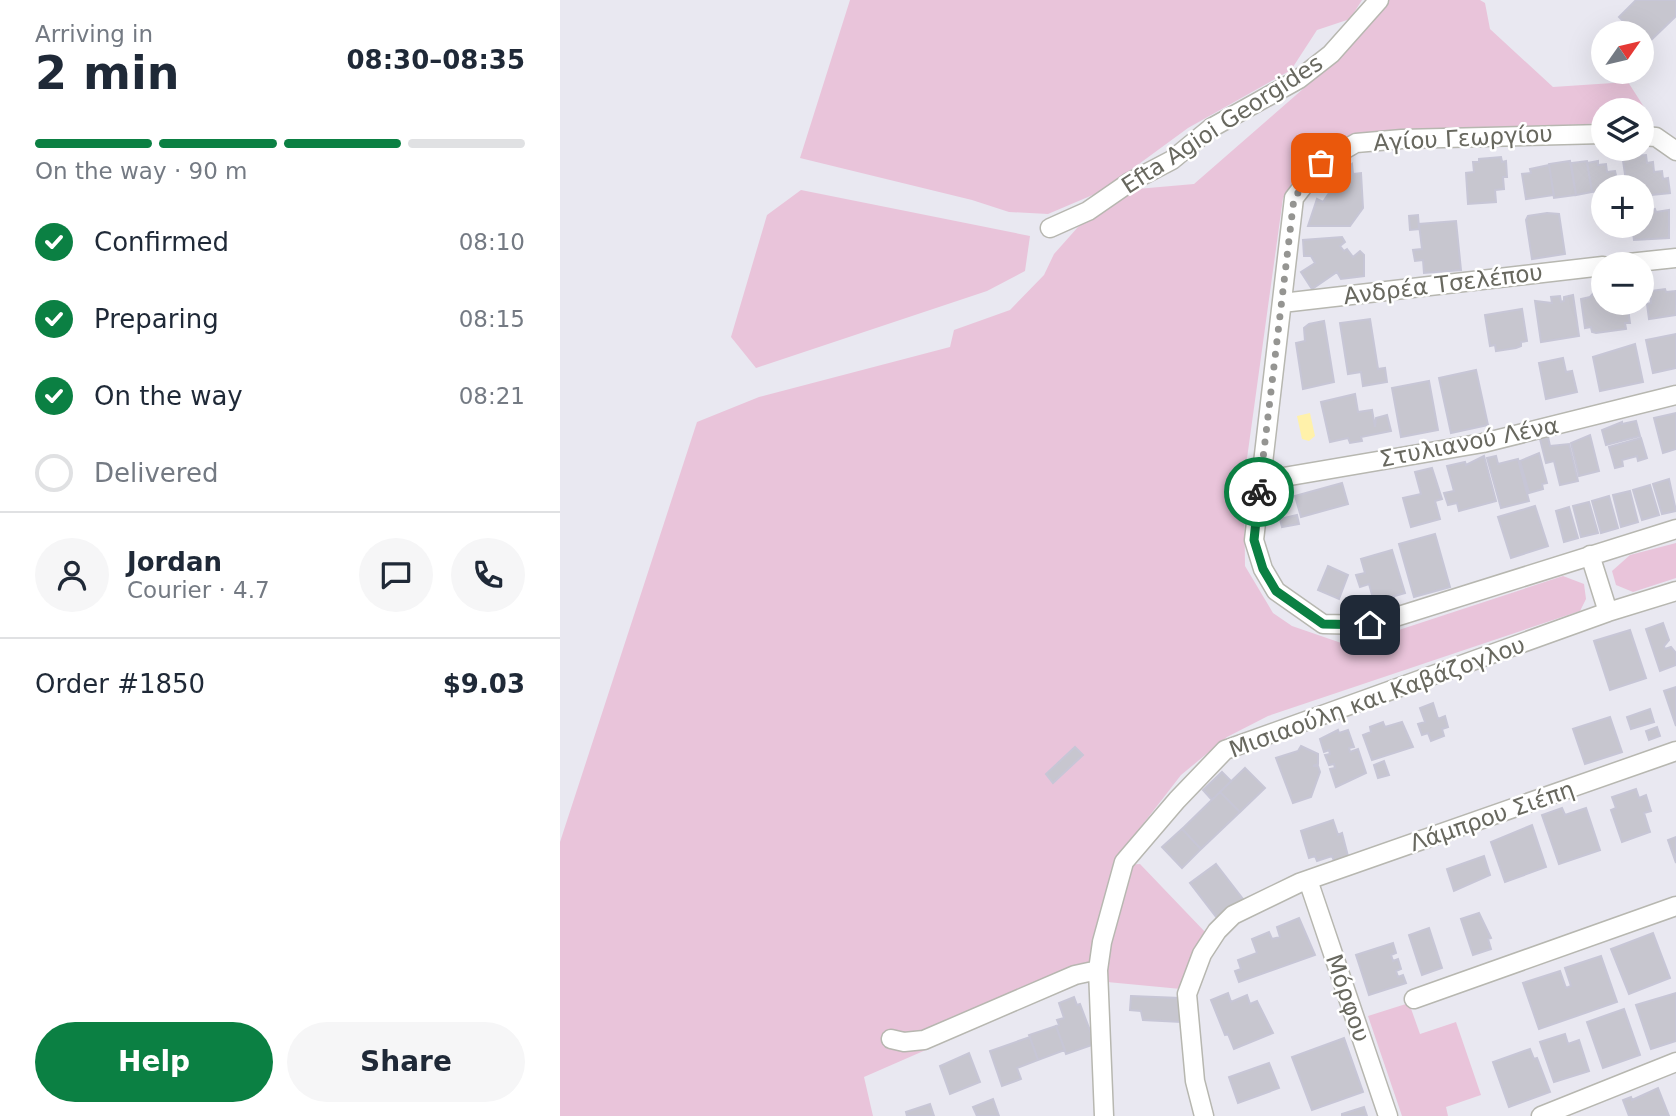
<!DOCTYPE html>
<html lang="en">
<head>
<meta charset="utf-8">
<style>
  body { margin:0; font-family:"DejaVu Sans",sans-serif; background:#f6f6f7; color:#1f2937; height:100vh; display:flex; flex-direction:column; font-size:26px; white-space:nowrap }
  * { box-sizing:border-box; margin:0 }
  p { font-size:23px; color:#747a83 }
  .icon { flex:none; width:38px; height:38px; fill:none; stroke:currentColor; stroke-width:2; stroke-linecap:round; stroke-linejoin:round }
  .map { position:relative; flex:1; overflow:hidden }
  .panel { display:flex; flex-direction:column; background:#fff; width:560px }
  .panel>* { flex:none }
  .needle { width:46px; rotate:56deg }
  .controls { position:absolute; left:1031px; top:21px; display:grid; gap:14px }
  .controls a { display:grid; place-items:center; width:63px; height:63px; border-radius:50%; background:#fff; box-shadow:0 7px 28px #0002; font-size:35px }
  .pin { position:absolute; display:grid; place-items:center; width:60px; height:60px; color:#fff; margin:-30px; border-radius:14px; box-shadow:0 4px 10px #0006 }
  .courier { position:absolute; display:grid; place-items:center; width:70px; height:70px; margin:-35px; border:5px solid #0b8043; border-radius:50%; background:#fff; color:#222; box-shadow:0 2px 9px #0007 }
  .overview em { font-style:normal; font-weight:800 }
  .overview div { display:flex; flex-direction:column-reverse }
  .overview { display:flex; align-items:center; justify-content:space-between; height:119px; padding:0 35px }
  h1 { font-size:46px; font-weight:800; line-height:52px }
  .bar { display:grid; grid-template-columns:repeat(4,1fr); gap:10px 7px; align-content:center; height:84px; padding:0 35px }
  .bar i { height:9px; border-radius:5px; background:#e0e1e3 }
  .bar .active { background:#0b8043 }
  .bar p { grid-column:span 4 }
  .line { display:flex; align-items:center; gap:18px; padding:0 35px; border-top:2px solid #e0e1e3 }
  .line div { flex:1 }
  .round { display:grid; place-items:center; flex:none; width:74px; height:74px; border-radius:37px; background:#f6f6f7 }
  ol { padding:0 35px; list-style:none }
  li { display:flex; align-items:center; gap:21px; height:77px }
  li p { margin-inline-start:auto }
  li .icon { padding:7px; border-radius:50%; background:#0b8043; color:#fff; stroke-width:4 }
  li:last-child { color:#747a83 }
  li i { width:38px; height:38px; border:4px solid #e0e1e3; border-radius:50% }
  .button { display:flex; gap:14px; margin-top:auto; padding:14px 35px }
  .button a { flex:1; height:80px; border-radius:42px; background:#0b8043; color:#fff; font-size:28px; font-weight:800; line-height:80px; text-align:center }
  .button a+a { background:#f6f6f7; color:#1f2937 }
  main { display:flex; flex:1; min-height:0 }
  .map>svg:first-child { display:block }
  .green { fill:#e9c4da }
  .water { fill:#fff1aa }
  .building { fill:#c7c6cf; stroke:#c7c6d6; stroke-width:2 }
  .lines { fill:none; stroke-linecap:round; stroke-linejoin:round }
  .minor-casing { stroke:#b7b7b0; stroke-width:21 }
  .minor { stroke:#fff; stroke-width:18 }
  .done { stroke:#959592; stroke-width:7; stroke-dasharray:0 12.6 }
  .route { stroke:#0b8043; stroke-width:9 }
  .labels { text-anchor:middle; stroke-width:5; stroke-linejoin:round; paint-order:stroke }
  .street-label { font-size:23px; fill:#68685f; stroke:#fff }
</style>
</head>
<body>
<main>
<section class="panel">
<div class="overview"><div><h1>2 min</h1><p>Arriving in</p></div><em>08:30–08:35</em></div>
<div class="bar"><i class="active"></i><i class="active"></i><i class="active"></i><i></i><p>On the way · 90 m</p></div>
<ol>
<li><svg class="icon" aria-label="check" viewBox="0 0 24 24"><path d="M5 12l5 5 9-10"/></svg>Confirmed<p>08:10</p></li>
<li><svg class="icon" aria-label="check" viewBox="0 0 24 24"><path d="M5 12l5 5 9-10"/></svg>Preparing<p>08:15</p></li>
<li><svg class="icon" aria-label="check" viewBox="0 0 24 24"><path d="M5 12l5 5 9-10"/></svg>On the way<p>08:21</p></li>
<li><i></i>Delivered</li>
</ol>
<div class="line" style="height:126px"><a class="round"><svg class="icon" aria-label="person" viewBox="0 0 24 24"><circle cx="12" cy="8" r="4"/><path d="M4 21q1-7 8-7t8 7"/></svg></a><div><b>Jordan</b><p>Courier · 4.7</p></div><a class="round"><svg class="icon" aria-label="chat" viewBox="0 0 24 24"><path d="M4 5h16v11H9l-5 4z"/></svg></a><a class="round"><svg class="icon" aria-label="phone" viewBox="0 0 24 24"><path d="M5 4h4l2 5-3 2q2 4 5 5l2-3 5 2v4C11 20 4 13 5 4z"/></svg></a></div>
<div class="line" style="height:91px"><div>Order #1850</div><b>$9.03</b></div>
<div class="button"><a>Help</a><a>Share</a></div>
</section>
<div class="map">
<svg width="1116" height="1116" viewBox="0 0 1116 1116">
  <rect width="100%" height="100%" fill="#e9e8f1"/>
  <!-- green -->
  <path class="green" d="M290,0H802L790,19L757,30L731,70L628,128L542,191L488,214L449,212L412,200L240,158Z
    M827,0H920L925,3L930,29L993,87L1068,82L1093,121L1082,122V110H1043V123L795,137L752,159L723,198L684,480L685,566L713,613L732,626L790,646L1003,576L1024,584L1026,599L1020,611L708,716L667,737L621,775L566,846V865L580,864L647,934L621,989L526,980L304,1077L313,1116H0V842L137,422L199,397L390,347L394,330L450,310L484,275L494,254L518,227L577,189L634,184L775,61Z
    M241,190L470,236L465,271L427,291L196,368L171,337L207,215Z
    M1116,543V578L1073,592L1056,585L1052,571L1070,555Z
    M849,1003L860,1034L896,1022L921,1095L886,1107L888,1116H842L808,1016Z"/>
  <!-- water -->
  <path class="water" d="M750,413L755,436L749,441L742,439L737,416Z"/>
  <!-- building -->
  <path class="building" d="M1076,0H1116V16L1086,45L1082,40V33H1075L1059,17Z
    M1072,153L1073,156L1086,155L1087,163L1093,162L1094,172L1102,171L1103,179L1108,178L1110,193L1082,196V187H1064L1072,185V180L1066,181L1062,154Z
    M941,157L942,162L946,161L947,177H943L944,189L935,190L936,202L908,204L906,173L914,172L913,162H919V159Z
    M1010,161L1016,195L994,198L989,164Z
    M1027,161L1032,192L1016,195L1011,163Z
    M1038,161V165L1046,164L1047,172L1055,171L1059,187H1043V191L1032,192L1027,163Z
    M792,164L793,174L801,173L803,208L790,226H748L757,199L763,202L773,187L768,183Z
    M989,165L994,195L966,199L962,174L971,173L970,169Z
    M1095,209L1096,212L1109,210V238L1074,240L1072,226H1082V213Z
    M987,213L999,214L1005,254L972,259L966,220L968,216Z
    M858,215L859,229L850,230L849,216Z
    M896,221L901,270L864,273L863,260L855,261L853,250L862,249L859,224Z
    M782,237L785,242L780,246L784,251L787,249L793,257L800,251L804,255V276L781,279L777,272L752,289L741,272L755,263L751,256H744L743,240Z
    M1039,287L1043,290V303H1073L1074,309H1068L1070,323H1065L1066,329L1036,333L1032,332L1031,327L1025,328L1021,299L1030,297Z
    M1105,289L1106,292L1116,291V315L1089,319L1087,304L1091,303L1090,291Z
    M1013,295L1019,336L981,342L975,301L992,303L991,297L1000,296L1001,302L1004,301V297Z
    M962,309L967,341L961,342V346L956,348L936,351L935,345L930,346L925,315Z
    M810,319L818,369L825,368L827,382L803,386L801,372L788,374L780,323Z
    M764,321L774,382L743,389L736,343L745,341L744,328L749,324Z
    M1116,334V368L1093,373L1086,340Z
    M1075,344L1083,382L1040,391L1033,357Z
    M1003,358L1006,372L1012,371L1017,392L986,399L979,363Z
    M916,370L928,425L891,433L879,378Z
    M869,381L878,430L841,437L832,388Z
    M795,394L798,412L812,410L815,427L816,418L827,415L831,431L801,437L802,441L790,443L788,438L770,442L761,402Z
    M1116,413V449L1103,453L1094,418Z
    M1076,421L1080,436L1046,445L1042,430L1062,422V424Z
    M1030,435L1039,471L1019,476L1011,443Z
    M988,437L990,446L1009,444L1018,481L1000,485L994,461L986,463L980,439Z
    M1081,438L1087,458L1078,461L1077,456L1062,460L1063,466L1055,468L1049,447Z
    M979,453L987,483L982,484L983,489L969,493L960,461Z
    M924,456L936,501L899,511L897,503L888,505L884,493L894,491L887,466L905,462L906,465Z
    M936,456L938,464L958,459L969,501L941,508L927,458Z
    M872,468L882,499L875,501L880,519L851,527L843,498L861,494L855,472Z
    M1109,479L1116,511L1102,514L1093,484Z
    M782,483L788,504L741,517L735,496Z
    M1090,485L1099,515L1082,520L1073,490Z
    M1070,491L1078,522L1061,527L1053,495Z
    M1049,496L1058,528L1041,533L1032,501Z
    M1029,502L1038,533L1021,537L1013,506Z
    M975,506L988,546L951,558L938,517Z
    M1009,507L1018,538L1004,542L996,511Z
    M737,515L739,524L722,527L720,519Z
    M875,534L890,587L854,597L839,544Z
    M832,550L845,593L814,602L809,584L800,587L796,575L805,573L801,559Z
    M768,566L788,575L779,599L758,590Z
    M1103,623L1109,640L1104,646L1105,649L1111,647L1116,653V665L1100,671L1086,629Z
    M1070,630L1086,678L1050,690L1034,641Z
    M1116,687V726L1104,691Z
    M873,703L878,719L885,716L888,727L882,729L884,736L871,741L868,733L862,735L858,724L865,722L860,708Z
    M1090,709L1094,722L1071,729L1067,717Z
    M1050,717L1062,752L1025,764L1013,729Z
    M823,722L825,727L842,722L853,747L812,760L803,735L811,732L810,727Z
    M1097,727L1100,736L1089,740L1086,731Z
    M778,730L779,733L788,730L794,747L789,748L790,752L798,749L806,773L776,787L770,769L775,768L774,764L769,765L765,755L770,754L769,750L764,752L760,739Z
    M741,746L758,754V764L753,766H758L760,772L751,797L733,803L716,758L738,751Z
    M515,747L523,755L493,783L486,774Z
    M824,761L829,775L818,778L814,765Z
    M685,768L705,788L680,812L660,792Z
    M662,772L671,781L652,800L643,790Z
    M1076,789L1079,798L1086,795L1091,811L1084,813L1090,832L1062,842L1051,810L1056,808L1052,797Z
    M660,792L680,812L641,849L622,829Z
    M1002,808L1005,815L1026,808L1040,850L999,864L982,815Z
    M773,820L778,835L782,833L788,856L774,861L772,856L757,861L755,856L749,858L741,831Z
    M972,825L986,867L945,882L931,842Z
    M622,829L641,849L622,868L602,847Z
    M1116,837V863L1108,840Z
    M924,856L930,875L894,891L887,869Z
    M656,864L683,899L657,918L630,883Z
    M919,913L931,938L928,939L931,949L913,955L901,919Z
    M739,918L755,955L679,982L675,971L681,969L678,960L697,953L692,939L709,932L712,939L720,937L717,927Z
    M869,928L882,968L862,975L849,935Z
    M1093,933L1110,978L1069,994L1051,949Z
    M833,943L836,953L831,955L833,961L838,959L841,969L836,971L838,977L843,975L846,983L809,995L796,955Z
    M1041,956L1057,1002L979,1029L963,983L1000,971L1006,988L1011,986L1005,968Z
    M668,993L671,1002L687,995L690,1004L697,1001L713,1033L674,1049L668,1034L665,1035L651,1000Z
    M1116,993V1041L1091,1049L1076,1005Z
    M571,996L620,998L621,1022L583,1020L581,1011L570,1010Z
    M514,997L517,1005L520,1004L535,1044L506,1054L496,1026L499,1025L497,1020L504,1018L499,1003Z
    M1064,1009L1080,1055L1043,1068L1027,1022Z
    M496,1026L505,1050L478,1060L469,1035Z
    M1005,1034L1008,1044L1019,1040L1029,1071L994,1082L980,1042Z
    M470,1037L478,1060L457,1068L461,1079L442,1086L430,1051Z
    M784,1038L803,1092L752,1110L732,1057Z
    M970,1049L974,1059L977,1058L990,1092L949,1107L933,1062Z
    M409,1053L420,1082L390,1094L380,1066Z
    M709,1063L719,1088L678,1103L669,1077Z
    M1098,1088L1109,1116H1069L1063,1100L1071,1097L1072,1100Z
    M433,1099L439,1116H417L413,1107Z
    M370,1104L374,1116H347L346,1112Z
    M804,1107L807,1116H782V1114Z"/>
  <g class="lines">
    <defs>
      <path id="minor" d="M1043,134L842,139L796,143L761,163L734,198L694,540L703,569L716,591L763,624L810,625L1116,529
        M1082,136L1096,137L1116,151
        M490,228L528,211L570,182L612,160L651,128L739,79L771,54L819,0
        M1059,264L1116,258
        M722,303L1043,266
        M700,481L923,443L1116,395
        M1030,555L1048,612
        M748,880L828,1116
        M854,999L1116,906
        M331,1039L344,1042L364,1040L515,975L538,970
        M544,1116L538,970L542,942L564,862L617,800L665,750L1048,612L1116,591
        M644,1116L635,1081L627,994L642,954L657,931L673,915L739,883L1116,751
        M981,1116L1116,1062"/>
    </defs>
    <!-- minor casing -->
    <use href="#minor" class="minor-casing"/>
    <!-- minor -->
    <use href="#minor" class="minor"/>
  </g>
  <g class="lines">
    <!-- done -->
    <path class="done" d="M699,492L734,198L761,163"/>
    <!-- route -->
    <path class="route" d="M699,492L694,540L703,569L716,591L763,624L810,625"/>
  </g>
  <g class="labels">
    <!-- street labels -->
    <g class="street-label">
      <text transform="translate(662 124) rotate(-33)" y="8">Efta Agioi Georgides</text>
      <text transform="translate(903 138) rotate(-3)" y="8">Αγίου Γεωργίου</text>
      <text transform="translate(883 284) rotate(-7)" y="8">Ανδρέα Τσελέπου</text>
      <text transform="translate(909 442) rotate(-11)" y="8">Στυλιανού Λένα</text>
      <text transform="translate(817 697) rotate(-20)" y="8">Μισιαούλη και Καβάζογλου</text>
      <text transform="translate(932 816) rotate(-19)" y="8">Λάμπρου Σιέπη</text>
      <text transform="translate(788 998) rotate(71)" y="8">Μόρφου</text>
    </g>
  </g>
</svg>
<div class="controls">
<a><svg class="needle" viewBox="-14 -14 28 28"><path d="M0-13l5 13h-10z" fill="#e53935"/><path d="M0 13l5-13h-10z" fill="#747a83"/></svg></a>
<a><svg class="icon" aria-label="layers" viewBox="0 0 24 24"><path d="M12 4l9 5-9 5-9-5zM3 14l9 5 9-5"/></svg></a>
<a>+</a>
<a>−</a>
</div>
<div class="pin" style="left:761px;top:163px;background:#ea580c"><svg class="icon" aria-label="bag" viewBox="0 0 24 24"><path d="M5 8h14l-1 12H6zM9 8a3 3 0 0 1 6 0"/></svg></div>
<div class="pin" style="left:810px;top:625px;background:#1f2937"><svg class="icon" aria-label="home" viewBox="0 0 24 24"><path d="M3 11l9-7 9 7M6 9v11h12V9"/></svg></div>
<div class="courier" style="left:699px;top:492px"><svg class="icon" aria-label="bike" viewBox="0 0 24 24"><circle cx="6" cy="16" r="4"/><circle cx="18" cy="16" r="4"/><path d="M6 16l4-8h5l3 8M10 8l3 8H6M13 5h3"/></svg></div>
</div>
</main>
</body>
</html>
